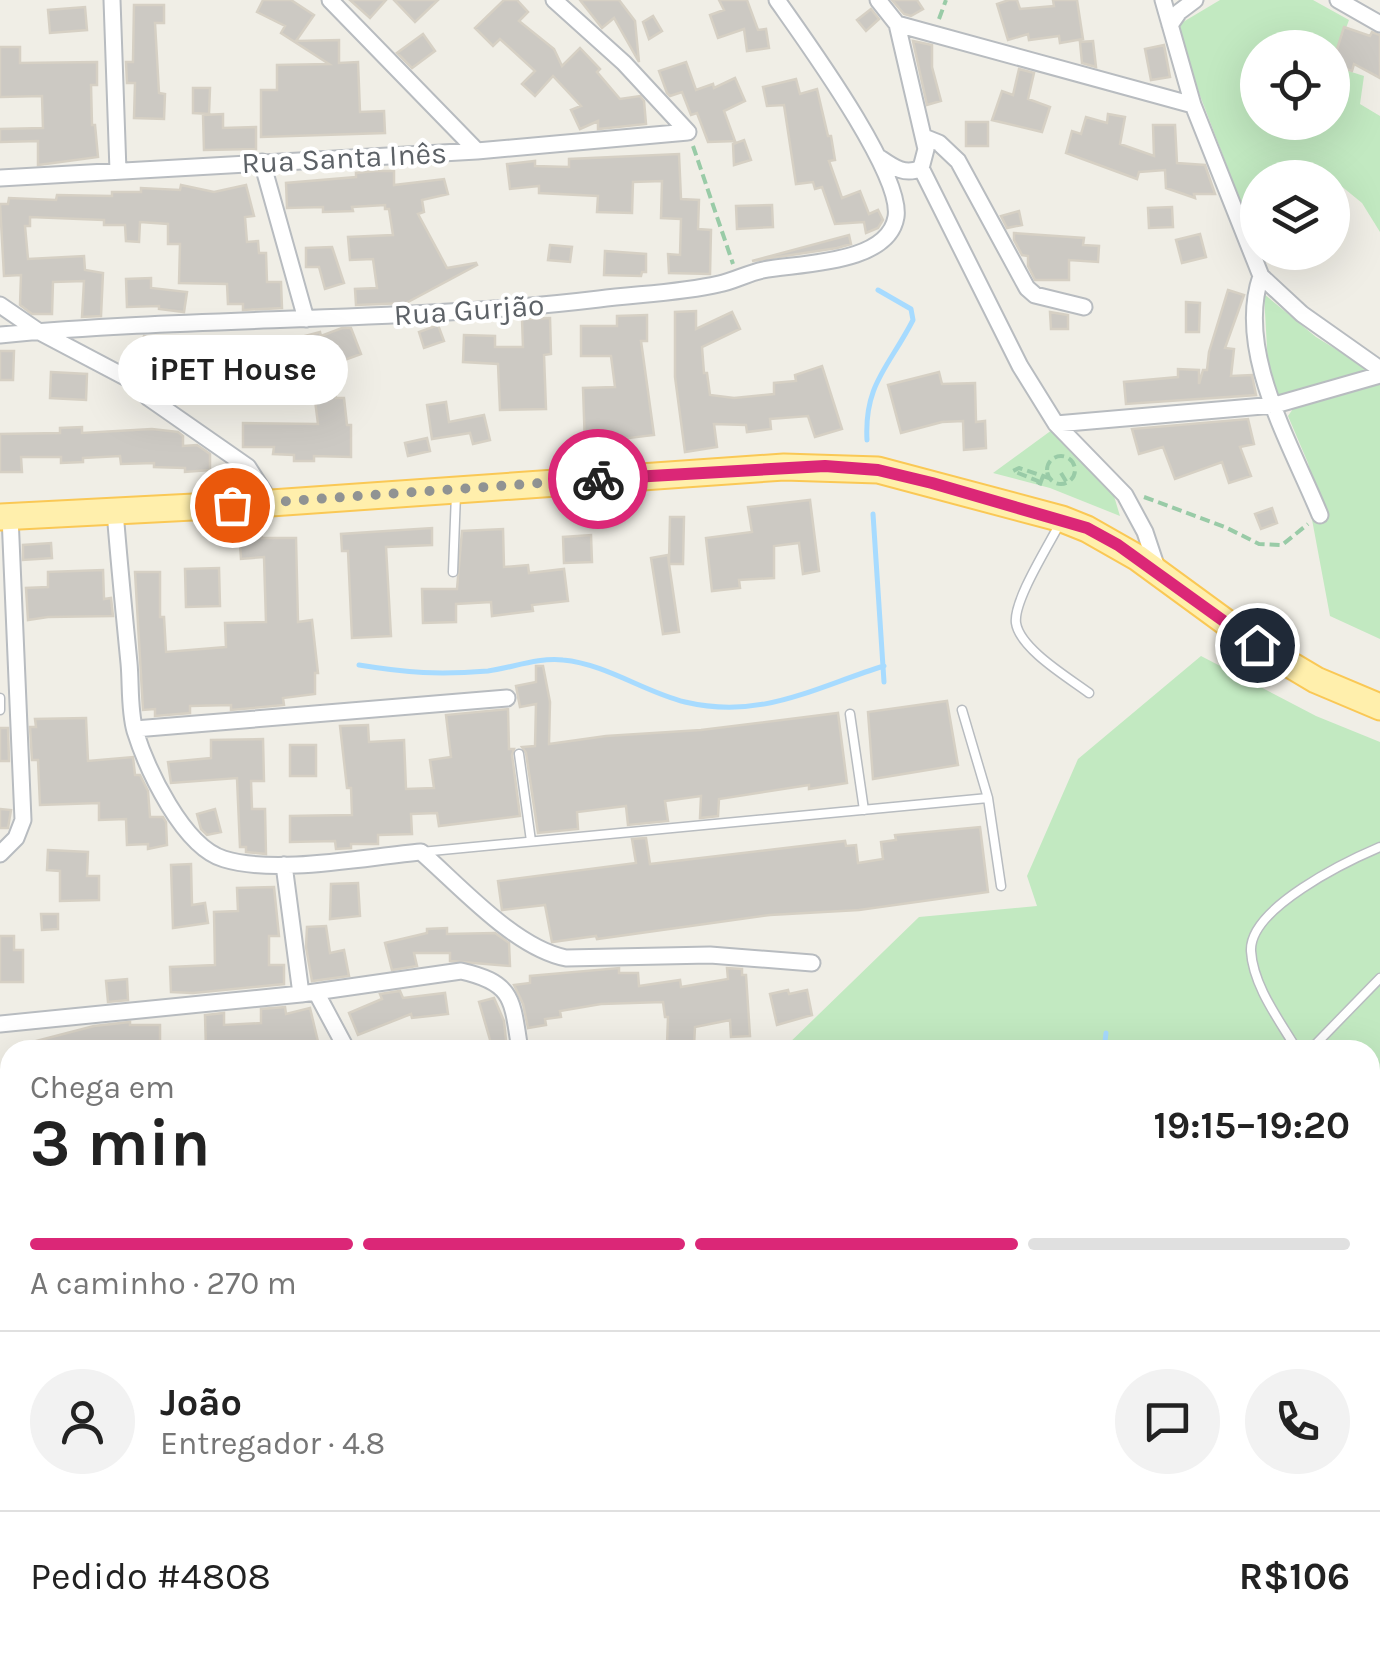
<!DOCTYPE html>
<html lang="pt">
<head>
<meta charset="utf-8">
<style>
  body { margin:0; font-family:Karla,sans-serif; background:#f2f2f2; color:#222; height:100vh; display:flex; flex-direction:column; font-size:38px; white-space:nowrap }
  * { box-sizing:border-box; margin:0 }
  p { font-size:32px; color:#767676 }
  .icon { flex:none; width:55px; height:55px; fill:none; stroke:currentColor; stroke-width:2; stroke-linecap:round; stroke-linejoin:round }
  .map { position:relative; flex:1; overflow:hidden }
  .sheet { position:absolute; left:0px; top:1040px; width:1380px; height:622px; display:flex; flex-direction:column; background:#fff; border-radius:30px 30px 0 0; box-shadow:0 10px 40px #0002 }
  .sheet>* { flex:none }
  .buttons { position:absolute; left:1240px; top:30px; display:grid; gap:20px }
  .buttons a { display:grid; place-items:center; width:110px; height:110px; border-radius:50%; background:#fff; box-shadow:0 10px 40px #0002; font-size:50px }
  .pin { position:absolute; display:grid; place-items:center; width:85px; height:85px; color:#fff; margin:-42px; border:5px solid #fff; border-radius:50%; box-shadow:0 2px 10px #0007 }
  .courier { position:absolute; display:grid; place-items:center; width:100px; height:100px; margin:-50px; border:8px solid #db2777; border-radius:50%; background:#fff; color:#222; box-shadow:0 2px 12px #0007 }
  .bubble { position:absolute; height:70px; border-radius:35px; background:#fff; box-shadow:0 10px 40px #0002; font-size:32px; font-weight:700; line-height:70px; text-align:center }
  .summary em { font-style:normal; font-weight:700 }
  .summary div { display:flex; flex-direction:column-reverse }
  .summary { display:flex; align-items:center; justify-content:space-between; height:170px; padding:0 30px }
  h1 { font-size:65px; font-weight:700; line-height:75px }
  .bar { display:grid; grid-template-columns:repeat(4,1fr); gap:15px 10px; align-content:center; height:120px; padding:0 30px }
  .bar i { height:12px; border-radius:8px; background:#e0e0e0 }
  .bar .on { background:#db2777 }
  .bar p { grid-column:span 4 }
  .line { display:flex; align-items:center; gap:25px; padding:0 30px; border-top:2px solid #e0e0e0 }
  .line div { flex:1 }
  .round { display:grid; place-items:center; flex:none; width:105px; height:105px; border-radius:52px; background:#f2f2f2 }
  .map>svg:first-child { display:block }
  .industrial { fill:#e1e0da }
  .green { fill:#c2e9c1 }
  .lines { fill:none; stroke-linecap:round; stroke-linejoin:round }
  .stream { stroke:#a7dbff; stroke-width:5 }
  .building { fill:#ccc9c3; stroke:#d6d0c4; stroke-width:2.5 }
  .service-casing { stroke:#b8bcc0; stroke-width:11 }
  .minor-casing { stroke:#b8bcc0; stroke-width:19 }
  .primary-casing { stroke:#fac855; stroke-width:29 }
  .path { stroke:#99cba7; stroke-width:4; stroke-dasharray:10 5; stroke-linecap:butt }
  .service { stroke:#fff; stroke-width:8 }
  .minor { stroke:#fff; stroke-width:15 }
  .primary { stroke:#ffefac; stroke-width:25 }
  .done { stroke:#909393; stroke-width:10; stroke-dasharray:0 18 }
  .route { stroke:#db2777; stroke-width:12 }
  .labels { text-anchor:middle; stroke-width:8; stroke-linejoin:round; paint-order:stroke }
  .street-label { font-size:30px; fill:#5d6267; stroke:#fff }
</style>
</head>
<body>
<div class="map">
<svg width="1380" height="1661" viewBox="0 0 1380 1661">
  <rect width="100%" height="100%" fill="#f0eee6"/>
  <!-- industrial -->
  <path class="industrial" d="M0,1456L10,1471V1652L127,1653L132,1661H0Z"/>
  <!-- green -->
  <path class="green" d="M1220,0H1313L1349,20L1333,63L1332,48H1258V122H1332L1333,66L1364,76L1360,104L1380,116V232L1362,203L1340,185L1333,189L1332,178H1258L1257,231L1253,234L1199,93L1178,25Z
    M1264,294L1316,337L1373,372L1280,399L1268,366Z
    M1380,380V639L1330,616L1308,498L1312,479L1308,463L1288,416L1295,406Z
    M1056,427L1114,496L1120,516L1050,488L993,473Z
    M1201,656L1316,716L1380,742V1661H208L206,1653L1370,1652V1050H782L919,917L1037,906L1027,876L1078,759Z"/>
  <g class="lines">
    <!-- stream -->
    <path class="stream" d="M867,440C864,384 889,367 913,320L911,309L878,290
      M873,514L884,682
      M359,665C408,673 438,675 488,671C511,668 539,657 563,660C606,664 644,692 685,702C761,720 813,688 884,666
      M1104,1050L1106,1033
      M362,1652L372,1661
      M718,1652L736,1661
      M276,1661L287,1652
      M403,1661L424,1652"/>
  </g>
  <!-- building -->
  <path class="building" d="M263,0H291L314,15L296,41L339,40V63L358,62L360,112L384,111L385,133L261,137V90H277V65L329,64L281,33L285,26L257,12Z
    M350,0H386L370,18Z
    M394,0H438L415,22Z
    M504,0H517L528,12L519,21L554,49L562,66L580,48L600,69L597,72L620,99L640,96L644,101L646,124L598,129V121L580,129L571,110L581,106L553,76L535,96L522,84L535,71L500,39L493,46L475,28Z
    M580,0H619L635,21L639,62L614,18L602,28Z
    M719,0H747L758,30L766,29L769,48L747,51L744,29L718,38L710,15L724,10Z
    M892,0H917L923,9L911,16L904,14Z
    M1009,0H1017L1020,9L1054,6L1053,0H1077L1083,39L1060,43L1059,36L1029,40L1028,34L1008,40L997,4Z
    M134,5H164V23H155L159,93L165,94L164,119L134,118L135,83H127L126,62H133Z
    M85,7L87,30L50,33L48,10Z
    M871,9L879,19L866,31L857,20Z
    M653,16L662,31L649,39L643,22Z
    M1344,27L1370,36L1372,32L1380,35V78L1354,64L1352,71L1332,65Z
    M423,34L435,51L412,68L397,53Z
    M913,41L932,45V67L941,101L927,105Z
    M1093,41L1096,67L1082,63L1080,42Z
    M1164,45L1170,77L1151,80L1145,49Z
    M0,47H20V63L97,62V85H91L92,125H95L98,157L38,165V141L0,142V129L43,128L42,96L0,97Z
    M686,62L696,90L713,84L714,88L735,78L745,101L724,111L735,141L708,142L697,113L691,115L682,92L670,96L667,93L659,71Z
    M1019,69L1034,73L1028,99L1050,107L1042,132L992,120L1002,91L1013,95Z
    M796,79L800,94L817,89L828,136H831L835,160L829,161L842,198L860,191L869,214L878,210L883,220L878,228L866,233L864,222L835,224L822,187L815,189L813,182L796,184L784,105L767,106L763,87Z
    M193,88H210L209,114L193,113Z
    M223,114V128L256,127V149L204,150L203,115Z
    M1108,114L1125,117L1120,144L1154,156L1153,125H1175L1177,163L1205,165L1215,194H1194L1195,198L1166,188L1165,170L1139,172L1137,179L1066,153L1072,131L1081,134L1086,117L1107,123Z
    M966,122H988V146H966Z
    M744,140L751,160L734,165L733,144Z
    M679,154L681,199L699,200L698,229L711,230L710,274L669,273L668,254L680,255L681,219L661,218L662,181L633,182L632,213L597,212L598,196L539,193V186L510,189L507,164L535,161V166L569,167V159Z
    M375,171H394V185L444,179L448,194L422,200L424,212L418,214L447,268L476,263L477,265L406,303L356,305L355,289L377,288L373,259L350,260L348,237L393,235L389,209H385V205L352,207L353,211L323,212V207L287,208L286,183L356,177V173Z
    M181,185L214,192L246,185L254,216L245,217L247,242L258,241L259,253H266L267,282H281L282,308L243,310V304H228L227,284L179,283L180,244H168V224L140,222L139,242L126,241L125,225H104V220L30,217V226H25L28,259L84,256L85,270L103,273L101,316L82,317L84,281L53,282L52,314H32L20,305L21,275L4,276L0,204H8L9,198L56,200L57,195L112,196V192H141V188L180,190Z
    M772,205L773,227L737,229L736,206Z
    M1172,207L1173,227L1149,228L1148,208Z
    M1019,211L1022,225L1007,228L1001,216Z
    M1014,233L1084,238L1083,245L1099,246L1098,262L1069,260V280H1035L1028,266V256L1022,255L1014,240Z
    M1200,234L1206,257L1182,263L1176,240Z
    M849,235L851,244L837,248L752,261Z
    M550,245L572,247L570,262L548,260Z
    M332,247L344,283L325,289L319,267H306V248Z
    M605,251L646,254V272H642L641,276L604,275Z
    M151,278V288L187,292L184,312L159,309V306L127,307L126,279Z
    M1228,290L1244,295L1225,348L1234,349L1231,376L1252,375L1256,395L1126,404L1124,382L1178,377V369L1199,370V384L1203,370H1207L1209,352Z
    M1186,302L1200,303L1199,332H1186Z
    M696,311V329L732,312L740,329L702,347L704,373H707L710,395L734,398L774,394V383L796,381L795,375L822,366L842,429L815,437L808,416L770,419L771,429L747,432L746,425L714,424L717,447L685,452L675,377V312Z
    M1050,312L1068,315V329H1051Z
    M647,315V341H641L654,435L612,440V445H585L583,388L615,387L611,356H581V326H617V316Z
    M550,318L551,354L544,355L546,409L500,410L498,364L463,362L464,335L495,336V347H523L522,319Z
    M438,325L444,341L424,348L419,332Z
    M342,328H351L361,354L328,366L336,398H344L347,425H351V457L314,456V461H294V455L273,454L274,447H243V423L318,424L313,384L305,386L300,365L256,367L257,372L236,373L234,344L255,347V350H293L290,340L320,332L321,336Z
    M144,336L174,347L175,338L196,340L188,396L163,392L164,380L133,368Z
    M0,351H14L13,380H0Z
    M51,372L87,374L86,400L50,398Z
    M939,372L942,384L975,383L976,422L985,421L986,448L964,450L963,421L942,422L901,433L888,385Z
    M446,402L449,422L484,415L490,440L473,444L470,433L432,439L427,405Z
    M1248,419L1254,444L1240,447L1251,476L1229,483L1222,462L1175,479L1163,447L1139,454L1132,429Z
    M82,427V433L152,429L178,432L183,436V446L197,445L210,454V470L185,472V468L154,467V463L121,464L120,456L83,458V462L61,463V457H21L22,472H0V434L60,433V428Z
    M427,438L430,451L408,456L405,443Z
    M810,500L819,571L803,574L799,543L774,546V578L739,580L740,588L712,591L706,538L752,532L748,507Z
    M1272,508L1277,523L1261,529L1255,514Z
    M670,517H684L683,564H669L679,632L663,634L651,558L668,555L669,563Z
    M432,528V545L386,547L391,636L352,638L348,551H342L341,534Z
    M261,529L262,538H296L298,622L312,620L318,673H315V694L283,698L284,705L231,710V705L190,706V713L155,716V709L143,710L135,572H160V617H164L166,652L226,647L225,623L266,622L264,557L241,559L239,530Z
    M503,529L504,567L528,565L529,573L564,569L568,601L532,605L533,611L492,616L491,602L456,604V622L423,623L422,589H457L462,531Z
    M591,535L592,562L564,563L563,537Z
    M51,543L52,558L23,560V545Z
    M219,568L220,606L186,607L185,569Z
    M103,570L104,599L111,598L113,616L48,617L28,620L26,588L48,587V572Z
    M536,666H543L550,702L549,744L606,736L701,730L838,713L847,783L809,789V785L719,799L718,816L700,818L701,796L665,801L668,821L628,825L626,806L577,812L578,829L538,833L526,753L522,747L535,746L536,704L520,707L516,686L536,682Z
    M947,701L958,765L873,779L868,712Z
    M508,709L509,749H514L512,755L520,816L439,826L437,813L411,814L412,834L378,835V844H351V848L336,849L335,841L290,842V816L352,815L351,788H347L340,726L368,725L369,742L404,740L406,789L434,788L430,760L451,757L446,715Z
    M86,718L88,761L133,757L135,775H140L148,791L150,817H163L166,822L167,845L148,849V844L127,845L126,819L99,820V803L40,805L38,760H32L30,727H36L35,719Z
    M0,728H8L9,761H0Z
    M263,739L264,781H251L252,809H265L266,854L246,852V847H240L237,778L171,783L168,762L211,758V740Z
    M290,745H316V776H290Z
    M0,809L11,810L8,828H0Z
    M215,809L221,832L207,835L201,829L197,814Z
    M980,827L988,892L859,910L770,915L597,939L596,936L552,942L545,905L502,910L498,881L636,863L632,839L646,838L650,864L845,841L846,846L856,845L858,863L883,859L881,842L896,840L895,835Z
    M48,850L88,852L87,876H99V900L60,901V871L47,870Z
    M191,864L192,905L205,903L208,923L173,928L171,865Z
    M358,883L360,916L330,919L331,884Z
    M274,887L279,936H269V965H284V984L193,993L171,992L170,967L215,965L214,912L238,911L237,888Z
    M41,914H58V929L42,930Z
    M326,926L330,953L344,950L349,976L312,981L306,947L307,927Z
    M447,928V934L495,933L509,943L510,966L450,961V953H414L417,966L392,970L385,943L427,933V929Z
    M0,936H14V950H23V982H0Z
    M619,968V973H638L639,986L680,980L681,987L728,979L727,968L742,969V975H746L750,1036L731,1037L730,1020L695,1027L694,1046L667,1045L668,1017H665L663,1002L601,1004L560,1011L561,1017L545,1019L546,1025L528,1028L523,1004L514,985L530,983V976Z
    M127,979L128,1000L108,1002L106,981Z
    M788,990L789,994L807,990L812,1015L777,1025L770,994Z
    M400,991L403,998L445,993L448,1014L412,1018L411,1014L358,1035L349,1013L382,999L380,994Z
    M494,998L504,1021L507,1050H493L479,1002Z
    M285,1007L286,1014L310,1008L320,1050H206L205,1015L224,1013V1025L261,1023V1009Z
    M130,1022V1025H160V1050H22L21,1045L94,1026Z"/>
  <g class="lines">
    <defs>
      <path id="service" d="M1060,523C1049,545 1013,601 1016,623C1020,649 1069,678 1089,693
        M453,572L456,494
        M0,698V710
        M962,710L988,798L1001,886
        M850,714L864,810
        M519,754L531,841
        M421,852L988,798
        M1297,1050C1280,1021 1253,986 1251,951C1249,908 1347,861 1380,847
        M1310,1050L1380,978
        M1370,1177L1380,1185
        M1370,1298L1380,1309
        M1370,1385L1380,1395
        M1370,1462L1375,1467"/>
      <path id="minor" d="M112,0L118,171
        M330,0L477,151
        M554,0L624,63L688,132
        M878,0L897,24L1193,105L1261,276L1302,314L1380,369
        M1163,0L1193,105
        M1338,0L1380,24
        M897,24L926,149L921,168L1020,366L1056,424L1125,495L1145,532L1158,571
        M1170,25L1179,12L1195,0
        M924,137L939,143L958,161L1027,288L1035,295L1084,307
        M880,158C893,167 905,176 921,168
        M262,162L306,319
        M0,178L477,151L688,132
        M1261,276C1235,351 1291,444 1320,515
        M0,305L38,331L129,379L149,398L248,467L271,503
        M0,335C199,316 400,323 599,299C638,294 680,293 719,284C734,281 748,273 763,270C797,263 888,265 896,217C903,174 805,40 777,0
        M1056,424L1275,405L1380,375
        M115,511C119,562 124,612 129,663C131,684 129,710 135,731C147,769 183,847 224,859C276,875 365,857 421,852C460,886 515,948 566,958L710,955L812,963
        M135,729L507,698
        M0,854L16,838L23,820L10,516
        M284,865L301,994
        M316,992L347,1050
        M0,1024L301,994L461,971C515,983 512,1001 520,1050
        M0,1123H10
        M0,1332L10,1331
        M0,1424L10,1442"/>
      <path id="primary" d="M0,517L271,503L784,467L878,470L1062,519L1087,529L1138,558L1257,645L1316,680L1380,707"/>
    </defs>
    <!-- service casing -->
    <use href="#service" class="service-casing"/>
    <!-- minor casing -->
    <use href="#minor" class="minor-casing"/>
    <!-- primary casing -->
    <use href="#primary" class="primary-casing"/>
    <!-- path -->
    <path class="path" d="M939,19L946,0
      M693,146L733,264
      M1047 470a14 14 0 1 1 28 0a14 14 0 1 1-28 0Z
      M1061,473L1067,483
      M1043,476L1039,487L1038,481L1013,471L1019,468L1049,478
      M1144,497L1225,527L1259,544L1282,545L1308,524"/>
    <!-- service -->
    <use href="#service" class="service"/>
    <!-- minor -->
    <use href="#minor" class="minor"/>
    <!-- primary -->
    <use href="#primary" class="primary"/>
  </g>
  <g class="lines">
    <!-- done -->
    <path class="done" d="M232,505L598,479"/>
    <!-- route -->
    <path class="route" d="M598,479L825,466L878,470L932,483L1087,528L1118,545L1257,645"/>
  </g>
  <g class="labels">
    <!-- street labels -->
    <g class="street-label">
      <text transform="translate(344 158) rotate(-3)" y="10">Rua Santa Inês</text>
      <text transform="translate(469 310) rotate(-4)" y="10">Rua Gurjão</text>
    </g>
  </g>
</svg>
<div class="buttons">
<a><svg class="icon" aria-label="locate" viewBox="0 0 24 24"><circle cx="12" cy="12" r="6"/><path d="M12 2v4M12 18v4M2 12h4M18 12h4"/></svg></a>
<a><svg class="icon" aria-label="layers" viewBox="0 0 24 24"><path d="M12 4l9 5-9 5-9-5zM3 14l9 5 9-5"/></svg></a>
</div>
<div class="pin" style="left:232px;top:505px;background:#ea580c"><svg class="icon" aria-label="bag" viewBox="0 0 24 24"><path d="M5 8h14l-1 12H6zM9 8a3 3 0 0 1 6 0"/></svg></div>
<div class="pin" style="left:1257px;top:645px;background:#1f2937"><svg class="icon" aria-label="home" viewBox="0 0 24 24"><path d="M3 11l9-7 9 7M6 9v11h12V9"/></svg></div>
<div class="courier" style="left:598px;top:479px"><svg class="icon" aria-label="bike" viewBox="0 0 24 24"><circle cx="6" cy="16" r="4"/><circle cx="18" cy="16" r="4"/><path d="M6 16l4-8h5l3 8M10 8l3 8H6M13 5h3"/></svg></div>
<div class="bubble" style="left:118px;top:335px;width:230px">iPET House</div>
<section class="sheet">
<div class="summary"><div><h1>3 min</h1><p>Chega em</p></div><em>19:15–19:20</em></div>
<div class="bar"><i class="on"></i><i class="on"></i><i class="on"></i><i></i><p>A caminho · 270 m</p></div>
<div class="line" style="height:180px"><a class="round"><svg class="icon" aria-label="person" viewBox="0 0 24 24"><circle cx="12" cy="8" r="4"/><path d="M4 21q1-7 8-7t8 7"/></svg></a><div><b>João</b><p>Entregador · 4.8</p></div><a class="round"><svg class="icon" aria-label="chat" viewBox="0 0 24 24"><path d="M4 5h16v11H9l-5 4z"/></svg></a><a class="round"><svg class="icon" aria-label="phone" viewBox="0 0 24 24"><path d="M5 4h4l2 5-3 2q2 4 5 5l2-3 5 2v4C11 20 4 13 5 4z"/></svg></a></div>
<div class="line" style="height:130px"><div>Pedido #4808</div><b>R$106</b></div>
</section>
</div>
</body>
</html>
